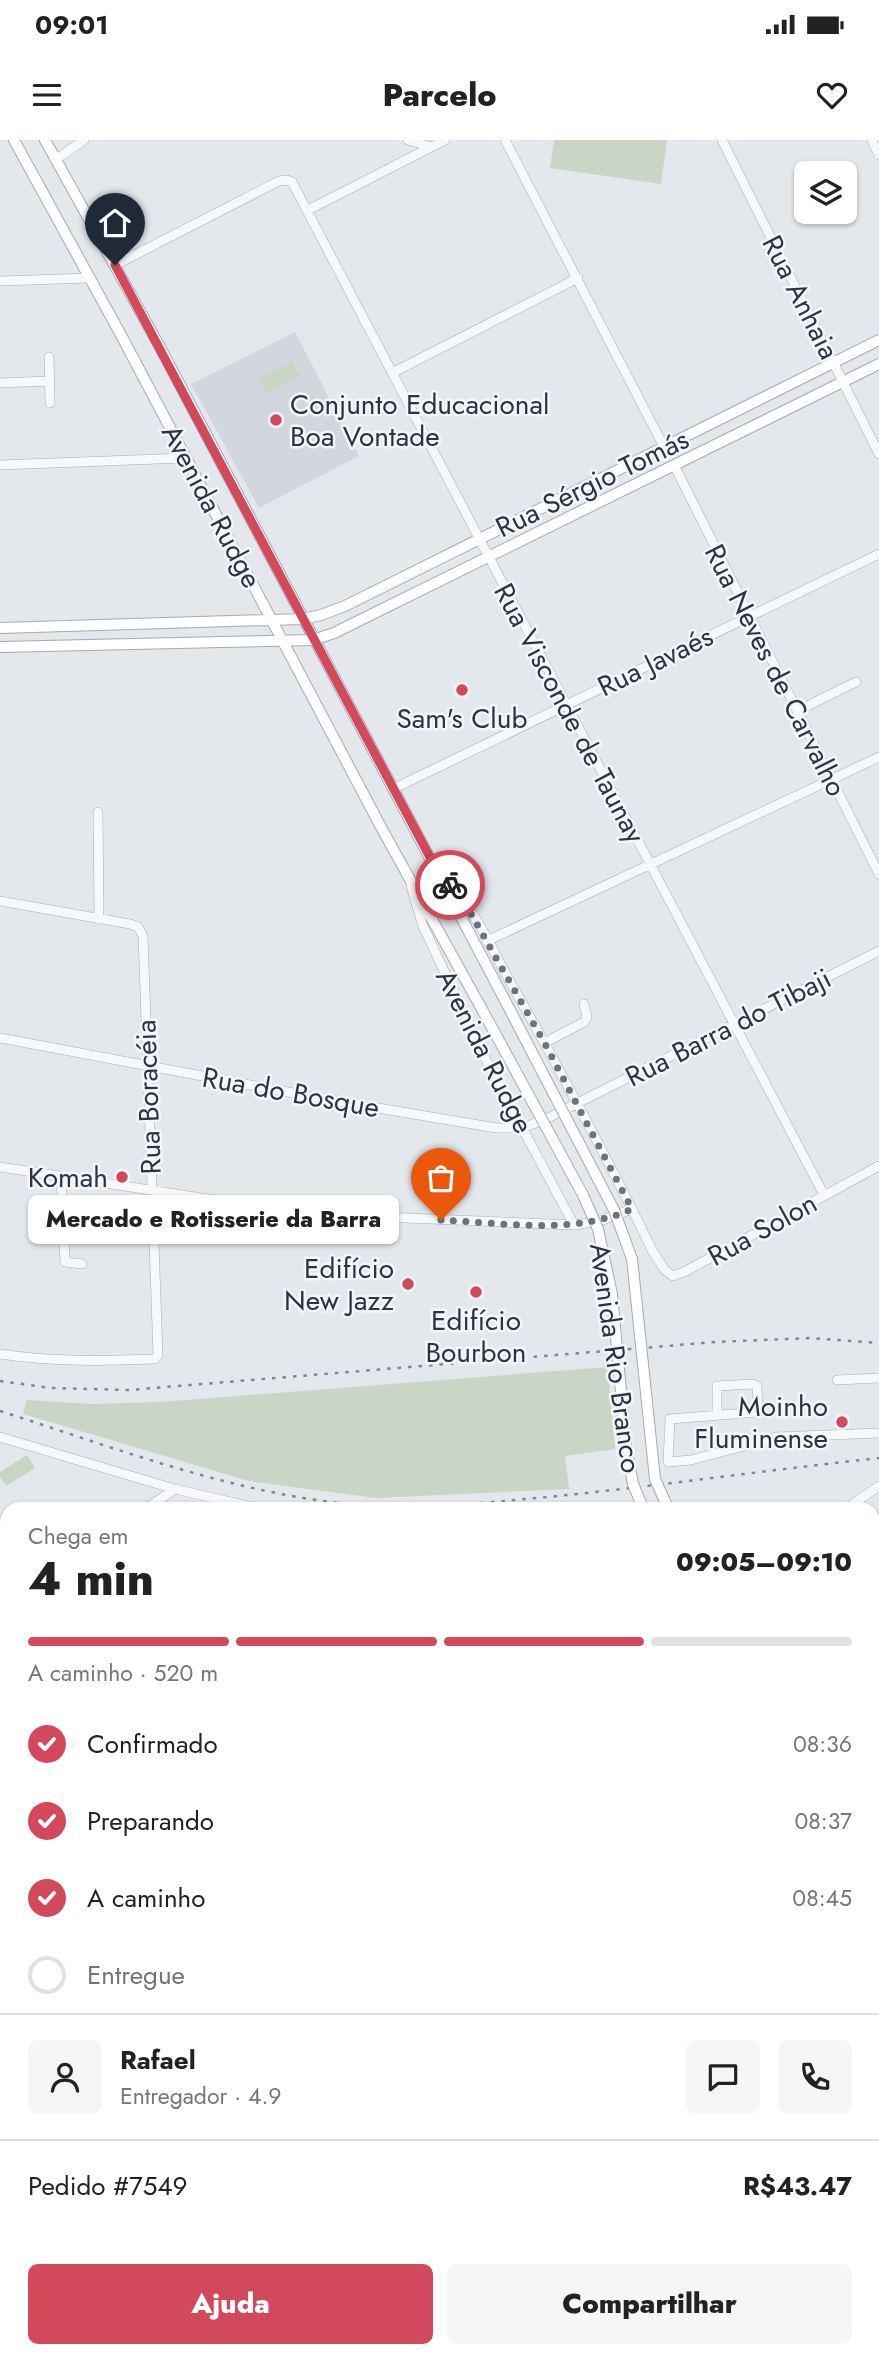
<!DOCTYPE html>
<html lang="pt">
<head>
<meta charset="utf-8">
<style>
  body { margin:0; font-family:Jost,sans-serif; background:#f6f6f6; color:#222; height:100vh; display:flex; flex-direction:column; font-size:26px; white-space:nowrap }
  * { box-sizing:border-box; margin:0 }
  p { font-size:23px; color:#767676 }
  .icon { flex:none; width:38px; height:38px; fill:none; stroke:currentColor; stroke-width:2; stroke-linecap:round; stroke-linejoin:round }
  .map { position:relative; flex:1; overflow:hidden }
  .panel { position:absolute; left:0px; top:1362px; width:880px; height:856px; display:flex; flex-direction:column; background:#fff; border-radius:21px 21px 0 0; box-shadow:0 2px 5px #0004 }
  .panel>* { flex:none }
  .fabs { position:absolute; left:794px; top:21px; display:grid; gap:14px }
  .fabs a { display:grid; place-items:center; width:63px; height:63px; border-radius:10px; background:#fff; box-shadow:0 2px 5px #0004; font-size:35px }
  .pin { position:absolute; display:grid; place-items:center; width:60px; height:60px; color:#fff; margin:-72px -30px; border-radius:50% 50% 50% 0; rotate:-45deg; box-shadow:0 0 7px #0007 }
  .pin .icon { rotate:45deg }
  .courier { position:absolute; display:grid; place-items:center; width:70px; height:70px; margin:-35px; border:5px solid #d1495b; border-radius:50%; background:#fff; color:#222; box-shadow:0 2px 9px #0007 }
  .bubble { position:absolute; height:49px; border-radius:10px; background:#fff; box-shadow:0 2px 5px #0004; font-size:23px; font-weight:800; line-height:49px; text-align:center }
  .head em { font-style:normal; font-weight:800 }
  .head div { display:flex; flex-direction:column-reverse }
  .head { display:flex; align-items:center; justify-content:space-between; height:119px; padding:0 28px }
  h1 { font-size:46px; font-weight:800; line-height:52px }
  .bar { display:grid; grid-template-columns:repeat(4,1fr); gap:10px 7px; align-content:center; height:84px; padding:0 28px }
  .bar i { height:9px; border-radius:5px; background:#e0e0e0 }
  .bar .selected { background:#d1495b }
  .bar p { grid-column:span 4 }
  .line { display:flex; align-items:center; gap:18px; padding:0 28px; border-top:2px solid #e0e0e0 }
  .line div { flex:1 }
  .round { display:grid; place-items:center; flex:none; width:74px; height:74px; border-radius:10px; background:#f6f6f6 }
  ol { padding:0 28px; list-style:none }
  li { display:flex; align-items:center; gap:21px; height:77px }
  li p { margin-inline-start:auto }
  li .icon { padding:7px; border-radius:50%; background:#d1495b; color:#fff; stroke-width:4 }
  li:last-child { color:#767676 }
  li i { width:38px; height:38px; border:4px solid #e0e0e0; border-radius:50% }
  .cta { display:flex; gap:14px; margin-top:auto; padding:14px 28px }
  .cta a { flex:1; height:80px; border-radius:10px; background:#d1495b; color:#fff; font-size:28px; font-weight:800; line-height:80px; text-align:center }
  .cta a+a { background:#f6f6f6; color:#222 }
  .status { display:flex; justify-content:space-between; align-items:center; height:49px; padding:0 35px; background:#fff; direction:ltr }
  .status svg { height:19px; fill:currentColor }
  header { display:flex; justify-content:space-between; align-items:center; height:91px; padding:0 28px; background:#fff; font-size:32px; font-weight:800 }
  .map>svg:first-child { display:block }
  .built { fill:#d2d6de }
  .green { fill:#c9d6c5 }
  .water { fill:#9fb4cc }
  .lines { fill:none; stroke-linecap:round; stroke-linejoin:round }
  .minor-casing { stroke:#a9aeb7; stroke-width:10 }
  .major-casing { stroke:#a3abb8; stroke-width:12 }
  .minor { stroke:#f7f8fa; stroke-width:9 }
  .major { stroke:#fff; stroke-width:10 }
  .rail { stroke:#7d8696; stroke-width:2.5; stroke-dasharray:3.5 7; stroke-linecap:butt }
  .major-bridge-casing { stroke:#a3abb8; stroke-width:12; stroke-linecap:butt }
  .major-bridge { stroke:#fff; stroke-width:10 }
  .done { stroke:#6c737f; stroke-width:7; stroke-dasharray:0 12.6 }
  .route { stroke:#d1495b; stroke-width:9 }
  .poi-dot { fill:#d1495b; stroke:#f4f6f9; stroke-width:2.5 }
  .labels { text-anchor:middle; stroke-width:5; stroke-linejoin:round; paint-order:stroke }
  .street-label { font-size:28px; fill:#2b3445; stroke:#f4f6f9 }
  .poi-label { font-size:28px; fill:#2b3445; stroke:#f4f6f9; text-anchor:end }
</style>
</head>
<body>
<div class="status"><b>09:01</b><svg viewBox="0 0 49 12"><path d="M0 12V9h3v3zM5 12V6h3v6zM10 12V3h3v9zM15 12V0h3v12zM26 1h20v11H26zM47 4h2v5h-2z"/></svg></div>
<header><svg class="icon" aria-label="menu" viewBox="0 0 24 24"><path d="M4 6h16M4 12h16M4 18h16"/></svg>Parcelo<svg class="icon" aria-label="heart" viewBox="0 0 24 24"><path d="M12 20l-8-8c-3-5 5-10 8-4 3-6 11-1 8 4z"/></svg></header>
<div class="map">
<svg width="879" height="2217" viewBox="0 0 879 2217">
  <rect width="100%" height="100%" fill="#e4e7ec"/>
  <!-- built -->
  <path class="built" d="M295,192L359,316L259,368L191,244Z
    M7,1755V1850L0,1855V1760Z"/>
  <!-- green -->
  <path class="green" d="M554,0H667L661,44L550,28Z
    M292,222L300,236L267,253L259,238Z
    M608,1227L615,1309L565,1316L569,1349L376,1358L249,1341L23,1274L27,1260L91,1264L160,1262Z
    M27,1315L35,1328L6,1346L0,1337V1332Z"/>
  <!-- water -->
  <path class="water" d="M202,1078L203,1089L171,1093L170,1083Z"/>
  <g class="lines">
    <defs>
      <path id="minor" d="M408,0L431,7
        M505,0L664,307
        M722,0L879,314
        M872,0L879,15
        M55,20L84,0
        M308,70L445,0
        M115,125L279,41L287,40L292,42L824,1055
        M0,141L89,138
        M49,217L50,263
        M392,233L578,138
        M0,243L49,241
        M0,325L185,318
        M674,325L879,734
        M797,571L856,542
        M395,648L879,414
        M98,672L99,779
        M441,737C470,759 491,807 508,838C559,928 608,1019 653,1112L665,1130L673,1136L686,1131L879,1026
        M411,746L423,786L487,922L574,1085
        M0,761L130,784L138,787L143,796L158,1215L155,1219C104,1221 51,1222 0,1214
        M487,801L879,617
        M0,898L325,959L496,988H523L550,977L879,811
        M544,903L584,882L587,877L584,864
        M0,1027L307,1074L574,1085L600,1081L632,1069
        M61,1036L65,1122L82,1124
        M837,1240L879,1238
        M717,1275V1246L753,1244L757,1246L758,1272L670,1279L668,1322L691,1320L777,1297L879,1293
        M0,1297L175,1349L257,1368
        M147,1368L175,1349
        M847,1368L879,1346
        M873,1436L879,1444
        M0,1448L7,1458
        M0,1469L7,1464
        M0,1623L7,1618
        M873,1629L879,1625
        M0,1703L7,1713
        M0,1747L7,1742
        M873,1945L879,1941
        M873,1957L879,1966
        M0,2032L7,2041
        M0,2105L7,2075
        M0,2135L7,2136
        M132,2210L137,2217
        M352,2210L357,2217
        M523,2210L528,2217
        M701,2210L706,2217
        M871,2210L876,2217
        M229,2217L239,2210
        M484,2217L493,2210
        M679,2217L689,2210"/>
      <path id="major" d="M14,0L121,195L382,689L489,882
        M45,0L161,209L510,870
        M0,488L302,479L321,475L345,466L879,200
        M0,507L313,500L334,493L879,224
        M873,1668L879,1676
        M873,1708L879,1716
        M0,1963L7,1958"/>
    </defs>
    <!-- minor casing -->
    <use href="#minor" class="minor-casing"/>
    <!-- major casing -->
    <use href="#major" class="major-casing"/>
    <!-- minor -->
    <use href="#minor" class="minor"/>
    <!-- major -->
    <use href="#major" class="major"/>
    <!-- rail -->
    <path class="rail" d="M0,1241L51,1248L129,1250L715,1202L811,1198L879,1203
      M0,1271C122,1310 244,1358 373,1366C431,1369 490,1362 548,1357C658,1346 768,1330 879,1318"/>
    <defs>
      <path id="major-bridge" d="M510,870L614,1070L632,1119L655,1339L668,1368
        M489,882L583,1055L598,1089L612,1154L626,1306L633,1344L643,1368"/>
    </defs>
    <!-- major-bridge casing -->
    <use href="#major-bridge" class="major-bridge-casing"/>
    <!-- major-bridge -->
    <use href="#major-bridge" class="major-bridge"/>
  </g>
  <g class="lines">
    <!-- done -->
    <path class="done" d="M441,1080C503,1083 575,1095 632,1069L544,902L470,772L450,745"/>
    <!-- route -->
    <path class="route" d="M115,125L440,736L450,745"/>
  </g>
  <!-- markers -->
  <g class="poi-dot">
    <circle cx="276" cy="280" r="7"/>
    <circle cx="462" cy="550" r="7"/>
    <circle cx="122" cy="1037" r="7"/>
    <circle cx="408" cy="1144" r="7"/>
    <circle cx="476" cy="1152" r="7"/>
    <circle cx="842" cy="1282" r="7"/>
  </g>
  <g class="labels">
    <!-- street labels -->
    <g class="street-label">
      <text transform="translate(801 157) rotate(63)" y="10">Rua Anhaia</text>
      <text transform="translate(592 343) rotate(-26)" y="10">Rua Sérgio Tomás</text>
      <text transform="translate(212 366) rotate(62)" y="10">Avenida Rudge</text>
      <text transform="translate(655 521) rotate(-26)" y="10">Rua Javaés</text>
      <text transform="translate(776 530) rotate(63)" y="10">Rua Neves de Carvalho</text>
      <text transform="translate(570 573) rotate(62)" y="10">Rua Visconde de Taunay</text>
      <text transform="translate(728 887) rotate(-27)" y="10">Rua Barra do Tibaji</text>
      <text transform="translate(485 911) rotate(63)" y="10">Avenida Rudge</text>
      <text transform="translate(291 952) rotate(10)" y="10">Rua do Bosque</text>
      <text transform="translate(148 957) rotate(-92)" y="10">Rua Boracéia</text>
      <text transform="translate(762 1089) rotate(-29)" y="10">Rua Solon</text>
      <text transform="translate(616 1218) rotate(82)" y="10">Avenida Rio Branco</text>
    </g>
    <!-- poi labels -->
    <g class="poi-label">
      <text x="290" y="274" text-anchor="start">Conjunto Educacional<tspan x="290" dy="32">Boa Vontade</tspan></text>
      <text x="462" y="588" text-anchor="middle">Sam's Club</text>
      <text x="108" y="1047">Komah</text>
      <text x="394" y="1138">Edifício<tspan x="394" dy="32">New Jazz</tspan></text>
      <text x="476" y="1190" text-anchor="middle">Edifício<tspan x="476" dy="32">Bourbon</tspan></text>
      <text x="828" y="1276">Moinho<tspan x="828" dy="32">Fluminense</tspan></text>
    </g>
  </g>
</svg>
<div class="fabs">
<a><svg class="icon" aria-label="layers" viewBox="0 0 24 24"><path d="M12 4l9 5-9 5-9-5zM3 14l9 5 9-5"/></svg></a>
</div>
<div class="pin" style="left:441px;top:1080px;background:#ea580c"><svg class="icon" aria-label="bag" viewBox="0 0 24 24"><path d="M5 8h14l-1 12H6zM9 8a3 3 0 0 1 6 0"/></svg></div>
<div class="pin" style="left:115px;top:125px;background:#1f2937"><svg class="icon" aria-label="home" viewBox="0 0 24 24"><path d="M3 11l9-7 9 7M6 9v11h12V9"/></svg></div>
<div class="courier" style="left:450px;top:745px"><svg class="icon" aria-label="bike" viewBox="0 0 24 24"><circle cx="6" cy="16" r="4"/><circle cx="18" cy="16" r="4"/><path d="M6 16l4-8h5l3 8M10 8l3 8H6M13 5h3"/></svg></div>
<div class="bubble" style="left:28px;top:1055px;width:371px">Mercado e Rotisserie da Barra</div>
<section class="panel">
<div class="head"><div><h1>4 min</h1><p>Chega em</p></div><em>09:05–09:10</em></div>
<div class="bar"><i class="selected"></i><i class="selected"></i><i class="selected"></i><i></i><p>A caminho · 520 m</p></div>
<ol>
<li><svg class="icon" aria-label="check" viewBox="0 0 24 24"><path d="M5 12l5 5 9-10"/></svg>Confirmado<p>08:36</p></li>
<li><svg class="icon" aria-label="check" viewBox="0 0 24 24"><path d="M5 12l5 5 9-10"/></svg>Preparando<p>08:37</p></li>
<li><svg class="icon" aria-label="check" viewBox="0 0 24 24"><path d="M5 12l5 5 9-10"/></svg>A caminho<p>08:45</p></li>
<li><i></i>Entregue</li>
</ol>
<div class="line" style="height:126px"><a class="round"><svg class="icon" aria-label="person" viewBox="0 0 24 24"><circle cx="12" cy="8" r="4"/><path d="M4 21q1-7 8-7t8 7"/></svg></a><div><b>Rafael</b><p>Entregador · 4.9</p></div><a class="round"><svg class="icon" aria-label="chat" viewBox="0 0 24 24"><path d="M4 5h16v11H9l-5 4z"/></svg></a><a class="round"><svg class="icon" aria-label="phone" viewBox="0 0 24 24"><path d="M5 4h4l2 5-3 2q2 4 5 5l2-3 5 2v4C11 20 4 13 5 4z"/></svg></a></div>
<div class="line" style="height:91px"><div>Pedido #7549</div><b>R$43.47</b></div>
<div class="cta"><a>Ajuda</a><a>Compartilhar</a></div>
</section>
</div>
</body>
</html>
